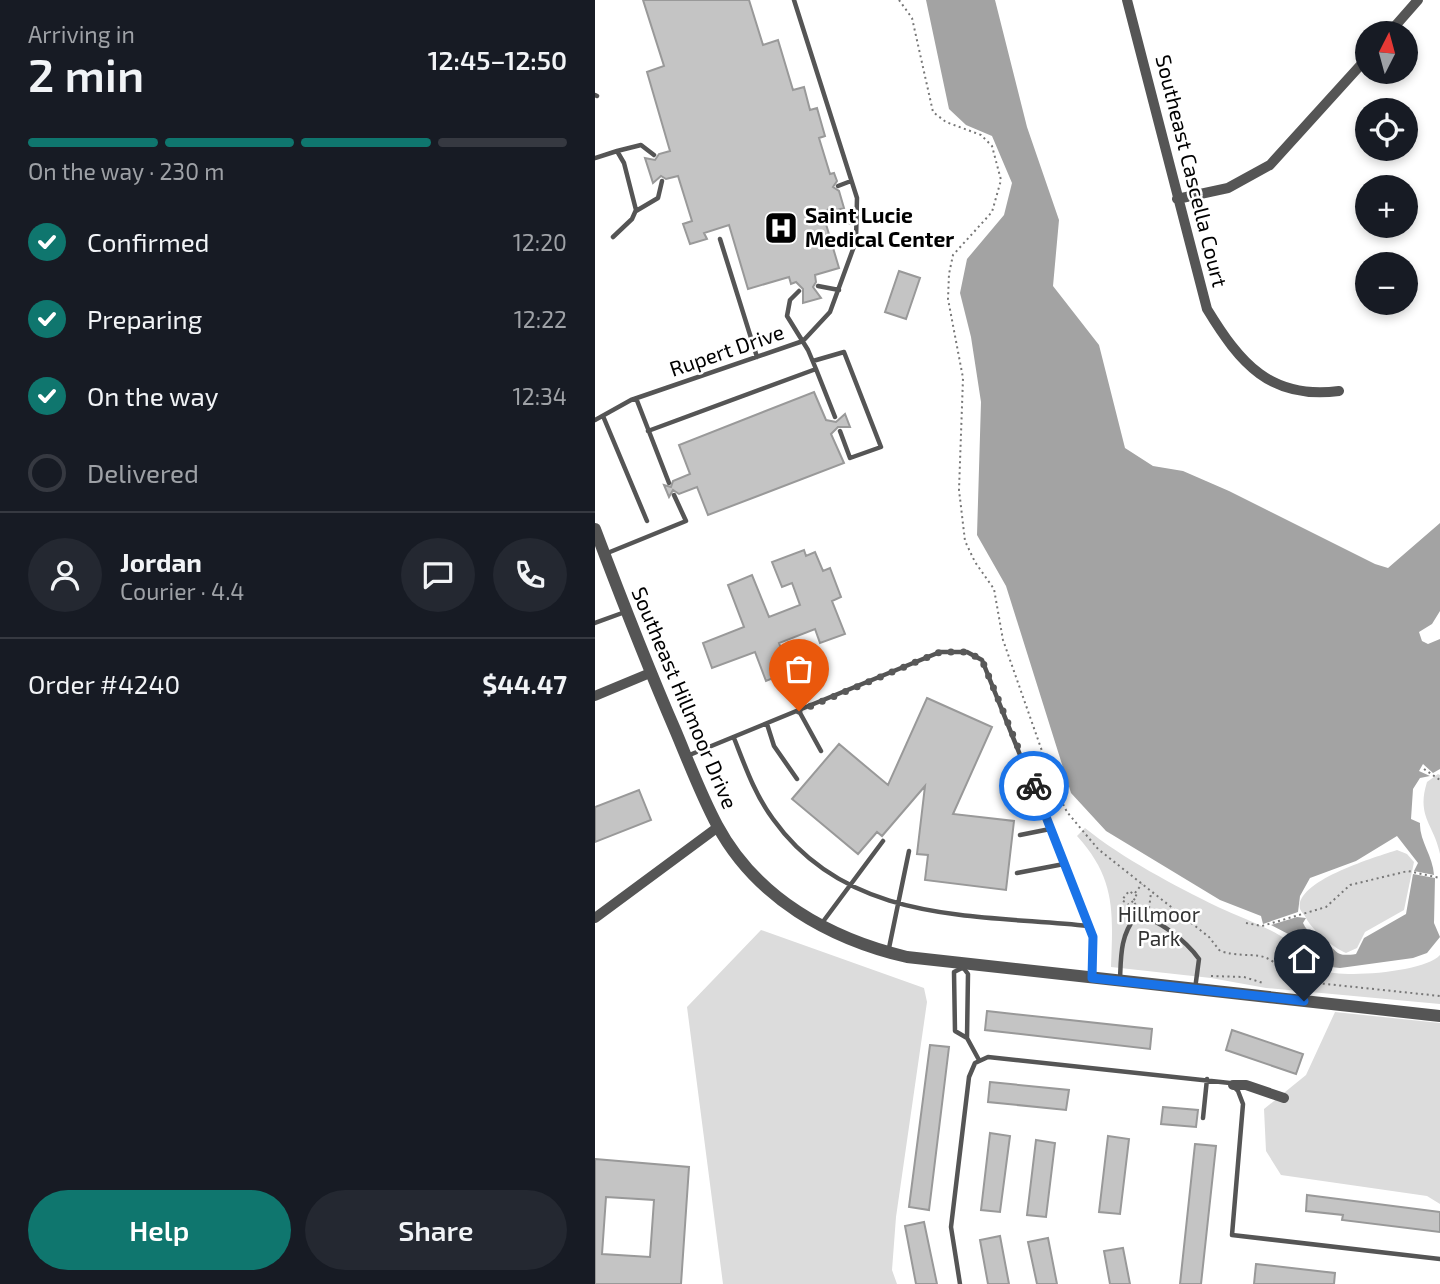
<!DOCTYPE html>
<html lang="en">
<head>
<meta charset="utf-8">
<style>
  body { margin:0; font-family:"Exo 2",sans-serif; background:#242831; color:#f1f3f6; height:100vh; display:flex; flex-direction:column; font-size:26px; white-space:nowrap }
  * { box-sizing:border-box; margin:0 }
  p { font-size:23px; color:#9ea1a6 }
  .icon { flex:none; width:38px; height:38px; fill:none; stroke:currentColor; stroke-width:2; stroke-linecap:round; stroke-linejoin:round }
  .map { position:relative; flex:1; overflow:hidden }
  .sheet { display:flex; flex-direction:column; background:#171b24; width:595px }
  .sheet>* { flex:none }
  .needle { width:46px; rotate:6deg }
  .buttons { position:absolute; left:760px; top:21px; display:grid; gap:14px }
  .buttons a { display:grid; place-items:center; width:63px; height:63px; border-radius:50%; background:#171b24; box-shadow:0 4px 10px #0003; font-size:35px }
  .pin { position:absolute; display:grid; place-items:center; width:60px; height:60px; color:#fff; margin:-72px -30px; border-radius:50% 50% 50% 0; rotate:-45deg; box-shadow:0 0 7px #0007 }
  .pin .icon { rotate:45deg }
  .courier { position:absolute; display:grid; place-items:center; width:70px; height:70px; margin:-35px; border:5px solid #1a73e8; border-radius:50%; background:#fff; color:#222; box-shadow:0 2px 9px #0007 }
  .summary em { font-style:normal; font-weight:600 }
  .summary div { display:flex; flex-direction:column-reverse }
  .summary { display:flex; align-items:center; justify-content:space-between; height:119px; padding:0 28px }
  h1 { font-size:46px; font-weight:600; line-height:52px }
  .bar { display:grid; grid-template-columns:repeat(4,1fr); gap:10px 7px; align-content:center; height:84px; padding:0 28px }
  .bar i { height:9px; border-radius:5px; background:#363941 }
  .bar .selected { background:#0f766e }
  .bar p { grid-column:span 4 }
  .line { display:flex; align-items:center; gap:18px; padding:0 28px; border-top:2px solid #363941 }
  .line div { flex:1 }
  .round { display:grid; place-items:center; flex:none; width:74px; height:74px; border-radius:37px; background:#242831 }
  ol { padding:0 28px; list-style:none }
  li { display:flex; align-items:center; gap:21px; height:77px }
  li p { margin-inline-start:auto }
  li .icon { padding:7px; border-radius:50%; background:#0f766e; color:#fff; stroke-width:4 }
  li:last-child { color:#9ea1a6 }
  li i { width:38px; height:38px; border:4px solid #363941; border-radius:50% }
  .button { display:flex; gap:14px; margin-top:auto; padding:14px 28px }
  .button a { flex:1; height:80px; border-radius:42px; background:#0f766e; color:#fff; font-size:28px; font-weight:600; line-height:80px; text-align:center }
  .button a+a { background:#242831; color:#f1f3f6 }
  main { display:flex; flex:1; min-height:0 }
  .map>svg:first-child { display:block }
  .green { fill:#dcdcdc }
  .water { fill:#a3a3a3 }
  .building { fill:#c4c4c4; stroke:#999; stroke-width:2; fill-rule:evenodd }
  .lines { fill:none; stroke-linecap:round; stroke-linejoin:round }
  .path { stroke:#777; stroke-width:2; stroke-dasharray:2 3.5; stroke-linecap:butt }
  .service { stroke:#555; stroke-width:4.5 }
  .minor { stroke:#555; stroke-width:10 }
  .tertiary { stroke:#555; stroke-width:12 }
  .done { stroke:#595959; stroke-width:7; stroke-dasharray:0 12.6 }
  .route { stroke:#1a73e8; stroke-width:9 }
  .labels { text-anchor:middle; stroke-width:5; stroke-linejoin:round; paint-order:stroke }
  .street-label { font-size:21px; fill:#000; stroke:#fff }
  .poi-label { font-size:21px; font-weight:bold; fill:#000; stroke:#fff; text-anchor:start }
  .park-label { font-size:21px; fill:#333; stroke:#fff }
</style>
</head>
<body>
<main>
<section class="sheet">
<div class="summary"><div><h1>2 min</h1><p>Arriving in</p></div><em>12:45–12:50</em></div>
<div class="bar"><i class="selected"></i><i class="selected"></i><i class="selected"></i><i></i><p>On the way · 230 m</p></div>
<ol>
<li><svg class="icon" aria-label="check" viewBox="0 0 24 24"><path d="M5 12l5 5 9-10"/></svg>Confirmed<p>12:20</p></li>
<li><svg class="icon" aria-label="check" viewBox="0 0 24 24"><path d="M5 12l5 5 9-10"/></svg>Preparing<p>12:22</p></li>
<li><svg class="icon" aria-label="check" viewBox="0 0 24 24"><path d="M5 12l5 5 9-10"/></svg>On the way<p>12:34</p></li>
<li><i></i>Delivered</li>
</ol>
<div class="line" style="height:126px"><a class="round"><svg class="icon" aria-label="person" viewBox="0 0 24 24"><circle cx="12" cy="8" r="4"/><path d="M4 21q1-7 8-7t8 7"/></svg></a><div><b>Jordan</b><p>Courier · 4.4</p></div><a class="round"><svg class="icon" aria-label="chat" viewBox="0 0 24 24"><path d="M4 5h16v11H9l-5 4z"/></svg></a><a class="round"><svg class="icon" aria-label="phone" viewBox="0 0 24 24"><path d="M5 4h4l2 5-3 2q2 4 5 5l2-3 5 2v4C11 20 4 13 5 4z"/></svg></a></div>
<div class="line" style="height:91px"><div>Order #4240</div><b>$44.47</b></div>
<div class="button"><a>Help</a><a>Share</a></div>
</section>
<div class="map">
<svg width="845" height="1284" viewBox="0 0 845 1284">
  <rect width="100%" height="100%" fill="#fff"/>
  <!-- green -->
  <path class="green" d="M843,774L845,775V854C839,824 821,817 832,782Z
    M490,828C527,858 580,886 623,907C647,918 674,927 695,942C706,949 714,966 726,970C748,979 830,972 845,955V1004L671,988L616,978L516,967C518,912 521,879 482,836Z
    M802,850L812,854L819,862L809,910L770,932L762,948L751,953C737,947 718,931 711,918C710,915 706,912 705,909C699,881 781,857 802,850Z
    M166,930L329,988L332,1002L301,1217L297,1270L302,1284H128L92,1007Z
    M740,1012L845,1023V1204L832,1196L686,1175L671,1151L669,1109L711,1075Z"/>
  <!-- water -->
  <path class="water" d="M331,0H400L432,127L464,220L458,286L504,345L530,448L558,466L588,471L634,491L780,564L793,568L845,523V611L837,624L824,632L827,641L833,644L845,639V769L838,773L828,764L824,771L835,776L825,778L818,789L816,819L825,823C824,840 838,856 839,875L819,871L823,863L802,836L761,861L715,878L705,896L703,912L668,924L666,916L625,900L511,831L476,793L411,586L382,535L386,402L376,337L365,293L372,259L409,215L417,183L397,136L371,125L354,109Z
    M818,874L840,878L839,923L845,937L832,953L818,958L745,968L736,967L697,936L676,925L702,917L711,918L708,923C713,934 721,935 730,942C744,952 740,957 761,954L769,938L811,914Z"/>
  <!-- building -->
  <path class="building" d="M48,0H154L168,45L183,40L198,90L209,87L215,110L222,108L230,136L224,138L235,174L239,173L242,181L238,187L244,191L249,208L242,210L236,207L228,214L244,268L220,275L221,282L218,287L226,298L208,303V289L201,282L196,284L194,277L153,289L134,225L109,233L112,239L95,244L88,224L97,221L83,176L71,179L66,176L58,183L50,158L60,160L64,154L75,151L52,72L69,66Z
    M304,271L325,278L311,319L290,312Z
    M219,392L231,420L241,422L250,414L255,427H243L236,434L249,463L113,515L102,487L84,494L78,490L74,497L69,485L76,487L78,481L95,474L84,445Z
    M209,550L211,556L220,552L228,571L235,568L246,597L237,601L250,634L225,643L220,629L184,643L195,671L171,681L160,652L117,668L108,643L149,627L133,585L157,575L174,617L205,605L197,583L187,587L177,562Z
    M332,698L397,727L358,814L419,821L411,890L330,880L333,855L322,854L330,786L287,836L282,832L263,854L197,799L244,744L293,785Z
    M44,790L56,820L0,842V807Z
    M392,1011L557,1029L555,1049L390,1030Z
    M637,1030L708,1054L701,1074L631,1050Z
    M335,1045L354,1047L334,1210L314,1207Z
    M395,1082L474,1090L471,1110L393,1102Z
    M568,1107L603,1110L601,1127L566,1124Z
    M395,1133L415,1136L405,1212L386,1210Z
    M513,1136L534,1139L525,1214L504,1212Z
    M441,1140L460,1143L451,1217L432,1215Z
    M600,1144L621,1146L606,1284H585Z
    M0,1159L94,1167L86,1284H0ZM11,1197L59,1200L55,1257L7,1254Z
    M712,1195L845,1212V1232L747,1220L748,1215L711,1211Z
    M329,1222L342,1284H321L310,1226Z
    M405,1236L414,1284H393L385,1240Z
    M453,1238L462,1284H442L433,1242Z
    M528,1248L535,1284H515L509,1251Z
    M661,1264L740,1273L739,1284H659Z"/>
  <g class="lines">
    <!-- path -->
    <path class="path" d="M304,0L317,18L338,112L351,122L386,135L397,146L406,180L397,212L358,255L354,274L353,299L368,378L364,490L370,541L380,562L399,589L408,640L460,788L472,812L503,849L614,937L625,951C657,961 672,944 693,980L845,996
      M829,769L845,780
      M540,893L547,884
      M538,901L534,905L527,900L534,891L542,896L538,901L544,909
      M554,908L556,893
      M651,923L667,926L731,907L755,885L813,871L845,878
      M616,976L649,977L668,983"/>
    <!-- service -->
    <path class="service" d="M0,95L2,96
      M22,151L46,145L59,155
      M0,158L22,151L29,163L41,210L37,219L18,237
      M243,186L256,181
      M41,211L63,198L67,181
      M237,212L247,221L261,223
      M125,239L162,357
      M223,286L244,290
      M204,291L195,300L192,316L213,350L221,369
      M218,361L249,352L286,447L255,458L245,431
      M41,398L74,483
      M8,416L52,521
      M0,420L36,400L208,341L235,312L261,241L262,198L199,0
      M53,431L221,369L240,417
      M10,554L91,521L79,495
      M0,623L30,612
      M204,711L226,751
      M172,724L179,746L202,779
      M139,738C150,766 160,795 178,819C253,924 378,914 493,926
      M92,756L345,652H372L387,660L498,937L497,977
      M425,835L455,829
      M422,873L469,864
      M227,923L288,841
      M294,948L314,851
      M367,966L373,974L372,1038L384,1060
      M367,968L359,972L360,1031L372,1038
      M525,980C526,956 525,936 541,916C562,917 592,942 604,959L600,989
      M608,1118L612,1079
      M365,1284L356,1227L374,1077L380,1063L393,1057L635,1083L643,1091L648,1104L637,1235L845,1259"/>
    <!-- minor -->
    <path class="minor" d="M532,0L612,309C645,363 675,400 744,391
      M794,33L823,0
      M582,199L633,188L675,165L772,58
      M0,696L55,673
      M0,918L123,827
      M638,1085H651L689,1098"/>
    <!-- tertiary -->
    <path class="tertiary" d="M0,529C26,598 52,665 81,732C94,763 106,795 122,825C161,898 235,939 312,957L845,1016"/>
  </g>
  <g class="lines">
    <!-- done -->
    <path class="done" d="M204,711L345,652H372L387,660L439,786"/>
    <!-- route -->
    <path class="route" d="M439,786L498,937L497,978L709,1001"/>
  </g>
  <!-- icons -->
  <defs>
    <symbol id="hospital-square" viewBox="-11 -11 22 22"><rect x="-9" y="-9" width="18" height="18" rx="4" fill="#000" stroke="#fff"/><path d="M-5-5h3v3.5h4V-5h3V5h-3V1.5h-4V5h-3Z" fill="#fff"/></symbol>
  </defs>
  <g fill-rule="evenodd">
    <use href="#hospital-square" x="167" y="209" width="38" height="38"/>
  </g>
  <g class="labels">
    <!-- street labels -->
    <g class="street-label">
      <text transform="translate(596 171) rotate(76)" y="7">Southeast Cascella Court</text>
      <text transform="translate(132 351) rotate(-19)" y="7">Rupert Drive</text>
      <text transform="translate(89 698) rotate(67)" y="7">Southeast Hillmoor Drive</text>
    </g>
    <!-- poi labels -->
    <g class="poi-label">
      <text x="210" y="223">Saint Lucie<tspan x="210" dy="24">Medical Center</tspan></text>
    </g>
    <!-- park labels -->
    <g class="park-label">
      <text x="564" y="922">Hillmoor<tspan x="564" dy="24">Park</tspan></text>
    </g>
  </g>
</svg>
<div class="buttons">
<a><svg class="needle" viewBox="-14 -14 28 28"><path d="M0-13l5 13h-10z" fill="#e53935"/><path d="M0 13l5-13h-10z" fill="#9ea1a6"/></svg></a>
<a><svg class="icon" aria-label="locate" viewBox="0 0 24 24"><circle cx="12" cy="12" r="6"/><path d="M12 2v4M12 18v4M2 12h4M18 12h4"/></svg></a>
<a>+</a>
<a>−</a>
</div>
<div class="pin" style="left:204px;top:711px;background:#ea580c"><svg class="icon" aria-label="bag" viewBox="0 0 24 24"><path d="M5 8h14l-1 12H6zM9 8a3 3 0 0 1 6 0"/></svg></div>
<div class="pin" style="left:709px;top:1001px;background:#1f2937"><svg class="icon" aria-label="home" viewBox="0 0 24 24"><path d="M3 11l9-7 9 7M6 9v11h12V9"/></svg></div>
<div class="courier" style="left:439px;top:786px"><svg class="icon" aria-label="bike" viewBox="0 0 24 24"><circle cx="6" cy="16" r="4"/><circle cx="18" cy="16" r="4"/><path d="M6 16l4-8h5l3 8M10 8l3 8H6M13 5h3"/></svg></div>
</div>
</main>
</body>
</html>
